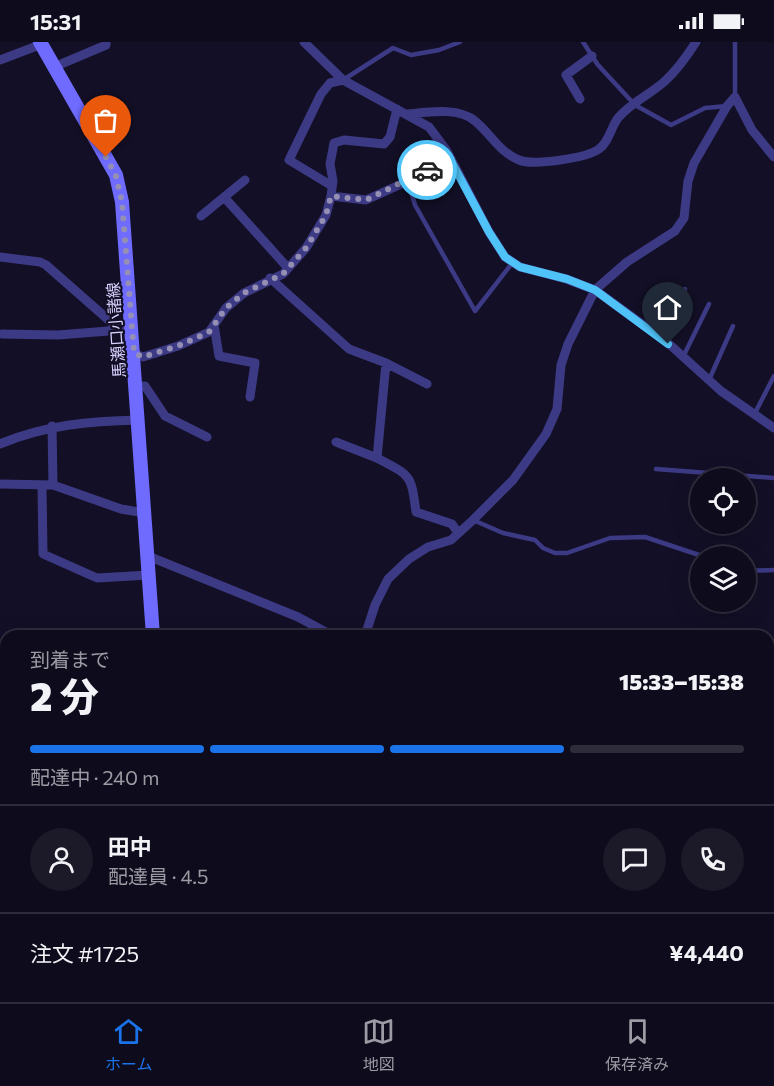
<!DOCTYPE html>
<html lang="ja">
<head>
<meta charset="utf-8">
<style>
  body { margin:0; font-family:Commissioner,"Noto Sans JP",sans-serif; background:#1c1929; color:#f1f3f6; height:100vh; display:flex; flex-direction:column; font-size:22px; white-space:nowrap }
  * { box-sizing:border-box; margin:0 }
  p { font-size:20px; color:#9b9ba3 }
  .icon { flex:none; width:33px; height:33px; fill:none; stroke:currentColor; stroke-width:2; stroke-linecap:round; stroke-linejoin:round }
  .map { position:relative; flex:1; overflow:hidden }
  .panel { position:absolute; left:0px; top:588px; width:774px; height:372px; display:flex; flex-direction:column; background:#0e0b1c; border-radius:18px 18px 0 0; box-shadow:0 6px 24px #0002,0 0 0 2px #2e2b3b }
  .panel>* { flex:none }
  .tools { position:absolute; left:690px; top:426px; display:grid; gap:12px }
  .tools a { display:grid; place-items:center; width:66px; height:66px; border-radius:50%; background:#0e0b1c; box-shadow:0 6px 24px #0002,0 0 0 2px #2e2b3b; font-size:30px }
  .pin { position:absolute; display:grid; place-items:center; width:51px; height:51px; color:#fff; margin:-62px -26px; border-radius:50% 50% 50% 0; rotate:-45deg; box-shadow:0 0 6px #0007 }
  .pin .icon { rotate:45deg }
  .courier { position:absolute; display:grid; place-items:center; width:60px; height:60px; margin:-30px; border:4px solid #4fc3f7; border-radius:50%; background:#fff; color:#222; box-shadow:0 2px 8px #0007 }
  .overview em { font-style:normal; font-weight:800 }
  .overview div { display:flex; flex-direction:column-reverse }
  .overview { display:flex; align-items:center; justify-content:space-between; height:102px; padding:0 30px }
  h1 { font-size:39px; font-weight:800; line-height:45px }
  .bar { display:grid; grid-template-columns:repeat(4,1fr); gap:9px 6px; align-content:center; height:72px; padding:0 30px }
  .bar i { height:8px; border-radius:4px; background:#2e2b3b }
  .bar .selected { background:#1a73e8 }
  .bar p { grid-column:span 4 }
  .line { display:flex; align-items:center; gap:15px; padding:0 30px; border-top:2px solid #2e2b3b }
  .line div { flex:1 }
  .round { display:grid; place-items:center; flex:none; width:63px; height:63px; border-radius:32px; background:#1c1929 }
  .status { display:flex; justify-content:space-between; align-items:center; height:42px; padding:0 30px; background:#0e0b1c; direction:ltr }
  .status svg { height:16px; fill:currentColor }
  .tab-bar { display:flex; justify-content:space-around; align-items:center; height:84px; border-top:2px solid #2e2b3b; background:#0e0b1c; font-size:16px; color:#9b9ba3 }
  .tab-bar a { display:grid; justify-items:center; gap:3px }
  .tab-bar .selected { color:#1a73e8 }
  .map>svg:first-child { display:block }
  .green { fill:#12302f }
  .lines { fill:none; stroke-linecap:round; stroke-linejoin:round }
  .stream { stroke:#0c2248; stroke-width:3 }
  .lane { stroke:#3d3a85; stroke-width:4.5 }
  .street { stroke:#3d3a85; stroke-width:9 }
  .secondary { stroke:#6f6bff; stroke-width:14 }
  .done { stroke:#948fb3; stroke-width:6; stroke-dasharray:0 10.8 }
  .route { stroke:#4fc3f7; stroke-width:8 }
  .labels { text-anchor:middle; stroke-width:4.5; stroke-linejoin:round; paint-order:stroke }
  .street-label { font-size:16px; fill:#d9d4ff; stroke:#130f26 }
</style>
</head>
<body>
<div class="status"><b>15:31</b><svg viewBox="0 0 49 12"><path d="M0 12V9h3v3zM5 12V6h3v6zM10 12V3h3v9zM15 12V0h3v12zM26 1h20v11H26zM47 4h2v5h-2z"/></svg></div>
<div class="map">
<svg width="774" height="960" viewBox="0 0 774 960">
  <rect width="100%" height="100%" fill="#130f26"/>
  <!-- green -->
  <path class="green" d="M774,783V856L768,855V784Z"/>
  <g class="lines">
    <!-- stream -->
    <path class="stream" d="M0,767L6,759
      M508,954L515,960"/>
    <!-- lane -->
    <path class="lane" d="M583,0L598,23L635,63L671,83L705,66L727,64
      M735,0V55
      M343,38L393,6L411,13L439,8L460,0
      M408,139L415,163L475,269L513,220
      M660,295L685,247
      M683,315L709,262
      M709,338L733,284
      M754,373L774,334
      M656,427L774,436
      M473,478L503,491L535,498L543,506L555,511H567L610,496L645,495L702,514
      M746,529L774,528
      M250,954V960
      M410,954L415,960"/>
    <!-- street -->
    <path class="street" d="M304,0L343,38L429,85L447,109L489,190L505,215L520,225L566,237L595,248L668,301L721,349L774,386
      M0,18L42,2
      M54,25L106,3V0
      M580,57L566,33L592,14
      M408,72C428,70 459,65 475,79C491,92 499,110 519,118C533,124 587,116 599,107C609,100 611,85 618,76C630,61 651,52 665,39C677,28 687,14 696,0
      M332,144L289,118L321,52L330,41L343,38
      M331,154L366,158L408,139L449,115
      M224,155L288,226
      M201,174L245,138
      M0,215L40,220L46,223L120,288
      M270,236L349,307L386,321L427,342
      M214,283L219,314L255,321L250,355
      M2,292L58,293L121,288
      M134,311L143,315L178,304L209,290L226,266L244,251L283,232L306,206L326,173L331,154L333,139L330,122L334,101L344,98L384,102L390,95L397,67
      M386,321L377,416C411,434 411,432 416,470L452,482L458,491
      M136,344H145L165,374L207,395
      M52,384L53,443
      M336,400L377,416
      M0,402C45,383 90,379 139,378
      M0,442L53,443L121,467L145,471
      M42,443L43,512L97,536L149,533
      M148,514L298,575L333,594
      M365,594L375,563L388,537L409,517L428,505L451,498L473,478L513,438L546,392L557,367L561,323L568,302L595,248L627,220L675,189L684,176L688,139L694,121L727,64L735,55L752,88L774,115
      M0,808L6,812
      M125,960V954"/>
    <!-- secondary -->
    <path class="secondary" d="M40,0L116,133L122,160L153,594
      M165,960V954"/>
  </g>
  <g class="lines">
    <!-- done -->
    <path class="done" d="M106,115L116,134L122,160L134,311L143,315L178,304L209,290L226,266L244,251L283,232L306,206L326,173L331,154L366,158L427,128"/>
    <!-- route -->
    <path class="route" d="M427,128L449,115L489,190L505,215L520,225L567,237L595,248L668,302"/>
  </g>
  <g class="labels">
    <!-- street labels -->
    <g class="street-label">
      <text transform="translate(116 288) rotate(-94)" y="6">馬瀬口小諸線</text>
    </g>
  </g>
</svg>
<div class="tools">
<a><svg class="icon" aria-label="locate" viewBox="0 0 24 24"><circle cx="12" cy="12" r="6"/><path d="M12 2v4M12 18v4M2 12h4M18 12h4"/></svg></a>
<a><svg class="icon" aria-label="layers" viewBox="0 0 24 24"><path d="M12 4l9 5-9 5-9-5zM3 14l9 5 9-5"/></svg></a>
</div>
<div class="pin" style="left:106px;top:115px;background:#ea580c"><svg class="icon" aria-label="bag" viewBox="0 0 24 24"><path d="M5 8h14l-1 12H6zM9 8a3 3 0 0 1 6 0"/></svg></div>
<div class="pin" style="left:668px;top:302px;background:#1f2937"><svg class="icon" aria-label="home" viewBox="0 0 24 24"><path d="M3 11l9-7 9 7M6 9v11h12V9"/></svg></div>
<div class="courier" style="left:427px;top:128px"><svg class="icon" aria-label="car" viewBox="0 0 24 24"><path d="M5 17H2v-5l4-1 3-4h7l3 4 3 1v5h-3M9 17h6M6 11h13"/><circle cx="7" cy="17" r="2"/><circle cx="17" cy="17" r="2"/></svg></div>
<section class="panel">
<div class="overview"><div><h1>2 分</h1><p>到着まで</p></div><em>15:33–15:38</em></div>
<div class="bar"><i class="selected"></i><i class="selected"></i><i class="selected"></i><i></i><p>配達中 · 240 m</p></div>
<div class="line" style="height:108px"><a class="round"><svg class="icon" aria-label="person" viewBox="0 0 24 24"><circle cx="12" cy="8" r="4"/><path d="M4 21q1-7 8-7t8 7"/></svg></a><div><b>田中</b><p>配達員 · 4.5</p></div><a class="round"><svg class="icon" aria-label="chat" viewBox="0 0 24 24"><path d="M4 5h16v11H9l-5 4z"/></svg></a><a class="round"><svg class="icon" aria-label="phone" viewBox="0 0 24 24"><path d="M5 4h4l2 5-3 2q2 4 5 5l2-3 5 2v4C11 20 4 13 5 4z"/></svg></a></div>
<div class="line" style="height:78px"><div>注文 #1725</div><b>¥4,440</b></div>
</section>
</div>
<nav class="tab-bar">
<a class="selected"><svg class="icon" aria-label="home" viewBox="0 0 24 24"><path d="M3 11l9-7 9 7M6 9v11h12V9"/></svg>ホーム</a>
<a><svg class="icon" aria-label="map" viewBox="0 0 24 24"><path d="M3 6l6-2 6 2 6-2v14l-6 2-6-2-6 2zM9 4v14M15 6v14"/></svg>地図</a>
<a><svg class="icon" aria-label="saved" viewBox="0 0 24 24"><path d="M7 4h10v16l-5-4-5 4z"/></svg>保存済み</a>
</nav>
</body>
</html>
